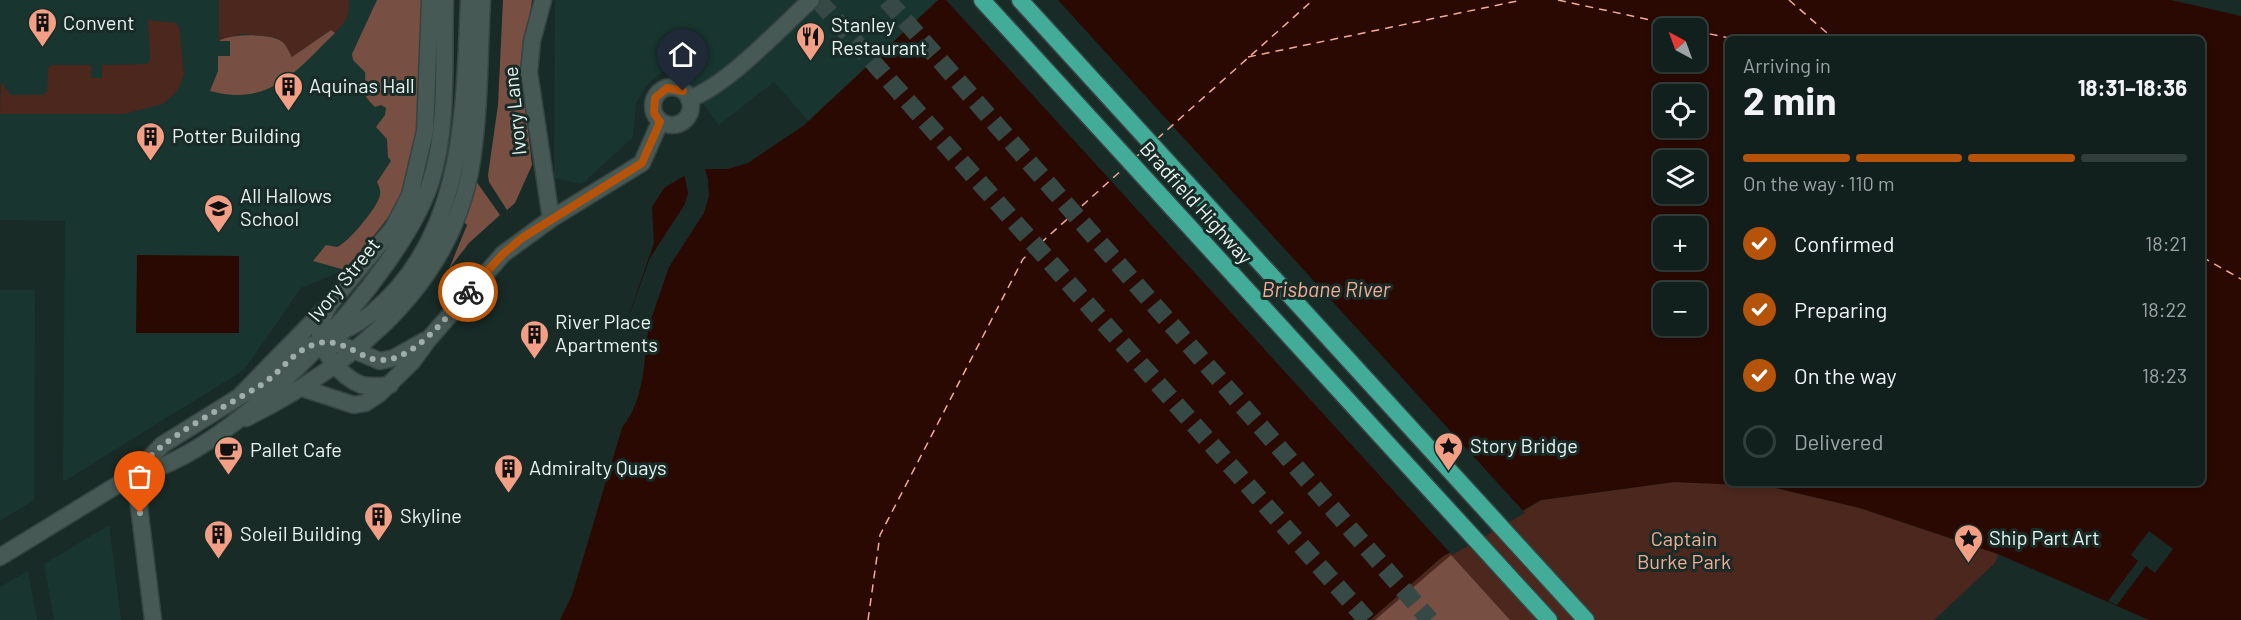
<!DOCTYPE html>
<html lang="en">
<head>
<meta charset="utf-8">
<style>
  body { margin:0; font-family:Barlow,sans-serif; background:#1b2826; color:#f1f3f6; height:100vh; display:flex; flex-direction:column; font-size:22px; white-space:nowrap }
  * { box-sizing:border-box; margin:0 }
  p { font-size:20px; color:#9ca3a4 }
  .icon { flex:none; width:33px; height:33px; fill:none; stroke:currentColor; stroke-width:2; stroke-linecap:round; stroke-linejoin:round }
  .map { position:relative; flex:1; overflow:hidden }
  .sheet { position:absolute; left:1725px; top:36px; width:480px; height:450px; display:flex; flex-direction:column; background:#12201d; border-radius:9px; box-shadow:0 3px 9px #0003,0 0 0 2px #313e3b }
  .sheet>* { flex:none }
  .needle { width:39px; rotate:319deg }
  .buttons { position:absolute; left:1653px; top:18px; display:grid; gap:12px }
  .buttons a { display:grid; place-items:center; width:54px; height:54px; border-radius:9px; background:#12201d; box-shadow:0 3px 9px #0003,0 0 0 2px #313e3b; font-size:30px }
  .pin { position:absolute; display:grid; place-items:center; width:51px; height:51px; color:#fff; margin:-62px -26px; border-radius:50% 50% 50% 0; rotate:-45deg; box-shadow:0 0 6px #0007 }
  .pin .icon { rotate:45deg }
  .courier { position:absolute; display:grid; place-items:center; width:60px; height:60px; margin:-30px; border:4px solid #b45309; border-radius:50%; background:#fff; color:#222; box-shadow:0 2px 8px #0007 }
  .summary em { font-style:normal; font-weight:700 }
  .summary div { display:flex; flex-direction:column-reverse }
  .summary { display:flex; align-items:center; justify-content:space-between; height:102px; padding:0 18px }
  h1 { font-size:39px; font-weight:700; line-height:45px }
  .bar { display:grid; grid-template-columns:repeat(4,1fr); gap:9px 6px; align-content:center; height:72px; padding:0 18px }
  .bar i { height:8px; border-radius:4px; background:#313e3b }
  .bar .selected { background:#b45309 }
  .bar p { grid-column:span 4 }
  ol { padding:0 18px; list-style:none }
  li { display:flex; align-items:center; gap:18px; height:66px }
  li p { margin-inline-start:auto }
  li .icon { padding:6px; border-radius:50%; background:#b45309; color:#fff; stroke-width:4 }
  li:last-child { color:#9ca3a4 }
  li i { width:33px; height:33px; border:3px solid #313e3b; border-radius:50% }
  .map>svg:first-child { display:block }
  .built { fill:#19352f }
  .green { fill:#4b271d }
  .forest { fill:#784f43 }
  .water { fill:#2a0902; fill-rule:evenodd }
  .pier { fill:#182b27 }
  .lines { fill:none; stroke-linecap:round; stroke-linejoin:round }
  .ferry { stroke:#f2ac97; stroke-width:1.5; stroke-dasharray:8 6; stroke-linecap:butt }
  .motorway-tunnel { stroke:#374945; stroke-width:18; stroke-dasharray:18 9; stroke-linecap:butt }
  .minor-casing { stroke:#364442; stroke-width:19 }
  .tertiary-casing { stroke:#364442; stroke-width:19 }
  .trunk-casing { stroke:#364442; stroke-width:19 }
  .minor { stroke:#465955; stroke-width:16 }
  .tertiary { stroke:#465955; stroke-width:16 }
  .trunk { stroke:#43ac98; stroke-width:16 }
  .done { stroke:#a0aeaa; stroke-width:6; stroke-dasharray:0 10.8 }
  .route { stroke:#b45309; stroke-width:8 }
  .labels { text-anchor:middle; stroke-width:6; stroke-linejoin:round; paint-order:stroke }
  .poi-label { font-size:20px; fill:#e9f4f1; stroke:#182b27; text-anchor:start }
  .street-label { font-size:20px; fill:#e9f4f1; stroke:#182b27 }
  .park-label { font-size:20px; fill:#f2ac97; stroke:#182b27 }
  .water-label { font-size:21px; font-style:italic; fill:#f2ac97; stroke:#182b27 }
</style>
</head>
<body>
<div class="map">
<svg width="2241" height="620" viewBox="0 0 2241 620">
  <rect width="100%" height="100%" fill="#182b27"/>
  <!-- built -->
  <path class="built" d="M0,0H422L389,215L345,270L301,288L244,370L63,482L65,221L0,220Z
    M555,0H1024L812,125L774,82L719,125L687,83V68L662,72L647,85L636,103L633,137L582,184L554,178Z
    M0,290H35L34,500L0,521Z
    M109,525L121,620H54L44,564Z
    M28,571L37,620H0V587Z"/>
  <!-- green -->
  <path class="green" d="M219,0H349C349,16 346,22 335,33L329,31L292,57L280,40L273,37L242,34L219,41Z
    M148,20L176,23L179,27L184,75L177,91L163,104L124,114H0L1,82L11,95H43L47,91L48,68L51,65H91V78H102V65L147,64L150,60Z
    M1674,482L1767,486L1860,508L1998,554L1995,563L1934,620H1370L1442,557L1542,500Z"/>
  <!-- forest -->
  <path class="forest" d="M377,0H422C421,59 426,148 398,201C385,226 362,248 345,270L313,261L326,245L337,247C348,243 378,207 380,195C381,190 379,186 377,182L391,161L388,157L387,139L376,127L385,115L386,108L381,105L375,107C358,92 367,88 365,72L353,60L352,54Z
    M503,0H532L521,70L532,165L515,203L507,210L489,182L488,175L498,105Z
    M331,30L335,33C296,71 270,107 210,91L218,71V56H230V41H219C230,34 270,33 281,41C286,44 289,52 292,57Z
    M476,181L500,215L469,243L449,269L467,225L464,222Z
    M1451,555L1510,620H1375Z"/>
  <!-- water -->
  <path class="water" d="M938,0H2241V620H2149L1998,554L1860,508L1767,486L1674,482L1541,500L1442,557L1370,620H560L572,595L622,428C646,397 643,362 649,325L628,318L654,243L652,207L664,188L682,177L707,169H728L748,163L803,126ZM1664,28H1696V62H1664ZM1728,39H2202V483H1728ZM1664,94H1696V128H1664ZM1664,160H1696V194H1664ZM1664,226H1696V260H1664ZM1664,292H1696V326H1664Z
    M137,255L239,256V333H136Z"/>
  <!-- pier -->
  <path class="pier" d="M946,0H1058L1525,513L1452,555Z
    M2171,0H2241V16Z
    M704,167L708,179L709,196L704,213L669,267L649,325L628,318L650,258L685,204L688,193L684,173Z
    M2149,531L2173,549L2155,573L2146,566L2117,605L2108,601L2138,561L2131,555Z"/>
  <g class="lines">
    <!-- ferry -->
    <path class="ferry" d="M1558,0L1687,28
      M1789,0L1834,39
      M1696,31L1734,39
      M1248,57L1522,0
      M1157,139L1313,0
      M1136,157L1146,148
      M2202,257L2241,279
      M868,620L880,535L1023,259L1124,168"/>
    <!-- motorway-tunnel -->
    <path class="motorway-tunnel" d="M818,0L1367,620
      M887,0L1430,620"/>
    <defs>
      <path id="minor" d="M543,0L532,41L529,72L551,219
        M653 106a19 19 0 1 1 38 0a19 19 0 1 1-38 0Z
        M689,99C728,85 779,29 811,0
        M329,305C326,311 322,319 320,326C316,348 342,378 362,385C371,387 380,386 390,385
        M325,340C341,332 358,324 372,313C466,236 464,110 469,0
        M302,388L354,405L365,403L379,394L412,362L428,340L503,254L551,219L642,163L660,122
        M244,394L264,384L303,348L321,342L341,345L380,361L394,358L424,341
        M246,418C348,367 447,291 470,172C480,116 479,57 482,0
        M0,557L135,474"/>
      <path id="tertiary" d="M135,474C233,457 402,274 431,181C449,124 443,59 445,0
        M135,474L162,445L239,397L329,305L393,228L410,195L425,131L430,0
        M135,474L153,620"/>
      <path id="trunk" d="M982,0L1549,620
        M1020,0L1586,620"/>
    </defs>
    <!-- minor casing -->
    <use href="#minor" class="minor-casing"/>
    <!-- tertiary casing -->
    <use href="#tertiary" class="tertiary-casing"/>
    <!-- trunk casing -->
    <use href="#trunk" class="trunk-casing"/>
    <!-- minor -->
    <use href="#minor" class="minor"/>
    <!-- tertiary -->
    <use href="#tertiary" class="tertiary"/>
    <!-- trunk -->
    <use href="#trunk" class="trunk"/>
  </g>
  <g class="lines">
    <!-- done -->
    <path class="done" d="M140,513L135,474C159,438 224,408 261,385C282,372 294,348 320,343C337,339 353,351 367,357C405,374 447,317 468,292"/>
    <!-- route -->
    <path class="route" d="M468,292L503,254L522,238L642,163L660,122L654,113L655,98L667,88L683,91"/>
  </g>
  <!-- icons -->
  <defs>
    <symbol id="building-pin" viewBox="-11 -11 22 30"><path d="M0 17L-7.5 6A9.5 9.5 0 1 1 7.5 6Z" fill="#f39f85" stroke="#182b27"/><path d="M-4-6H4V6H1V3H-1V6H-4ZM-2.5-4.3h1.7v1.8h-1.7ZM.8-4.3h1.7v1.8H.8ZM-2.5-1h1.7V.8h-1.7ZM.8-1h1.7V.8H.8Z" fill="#111"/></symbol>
    <symbol id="restaurant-pin" viewBox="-11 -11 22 30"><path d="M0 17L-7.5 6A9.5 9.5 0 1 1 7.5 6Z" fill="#f39f85" stroke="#182b27"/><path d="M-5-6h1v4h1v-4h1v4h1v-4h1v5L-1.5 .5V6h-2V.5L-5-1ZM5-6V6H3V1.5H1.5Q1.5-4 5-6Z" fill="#111"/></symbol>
    <symbol id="school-pin" viewBox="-11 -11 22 30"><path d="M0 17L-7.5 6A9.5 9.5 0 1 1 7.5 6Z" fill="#f39f85" stroke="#182b27"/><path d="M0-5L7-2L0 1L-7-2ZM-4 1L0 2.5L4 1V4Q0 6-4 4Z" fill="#111"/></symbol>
    <symbol id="sight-pin" viewBox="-11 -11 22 30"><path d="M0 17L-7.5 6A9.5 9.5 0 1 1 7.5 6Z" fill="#f39f85" stroke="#182b27"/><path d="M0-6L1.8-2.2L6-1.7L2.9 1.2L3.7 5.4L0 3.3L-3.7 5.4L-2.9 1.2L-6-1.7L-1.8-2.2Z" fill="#111"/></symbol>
    <symbol id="cafe-pin" viewBox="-11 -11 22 30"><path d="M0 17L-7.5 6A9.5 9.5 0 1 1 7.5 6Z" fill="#f39f85" stroke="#182b27"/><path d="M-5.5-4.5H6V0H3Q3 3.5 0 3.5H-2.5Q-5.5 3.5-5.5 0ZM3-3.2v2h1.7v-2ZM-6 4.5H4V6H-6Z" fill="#111"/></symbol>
  </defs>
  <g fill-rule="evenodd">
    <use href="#building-pin" x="26" y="6" width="33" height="45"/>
    <use href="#restaurant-pin" x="794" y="20" width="33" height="45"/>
    <use href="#building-pin" x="272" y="70" width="33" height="45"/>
    <use href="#building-pin" x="134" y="120" width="33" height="45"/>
    <use href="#school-pin" x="202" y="192" width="33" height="45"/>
    <use href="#building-pin" x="518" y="318" width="33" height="45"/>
    <use href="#sight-pin" x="1432" y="430" width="33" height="45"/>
    <use href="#cafe-pin" x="212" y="434" width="33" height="45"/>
    <use href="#building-pin" x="492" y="452" width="33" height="45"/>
    <use href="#building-pin" x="362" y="500" width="33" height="45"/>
    <use href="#building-pin" x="202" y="518" width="33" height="45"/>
    <use href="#sight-pin" x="1952" y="522" width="33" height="45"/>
  </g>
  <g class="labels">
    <!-- poi labels -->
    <g class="poi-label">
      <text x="63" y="30">Convent</text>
      <text x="831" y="32">Stanley<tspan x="831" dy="23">Restaurant</tspan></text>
      <text x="309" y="93">Aquinas Hall</text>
      <text x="172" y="143">Potter Building</text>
      <text x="240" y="203">All Hallows<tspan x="240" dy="23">School</tspan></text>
      <text x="555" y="329">River Place<tspan x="555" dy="23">Apartments</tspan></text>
      <text x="1470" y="453">Story Bridge</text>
      <text x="250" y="457">Pallet Cafe</text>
      <text x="529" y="475">Admiralty Quays</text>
      <text x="400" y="523">Skyline</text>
      <text x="240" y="541">Soleil Building</text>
      <text x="1989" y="545">Ship Part Art</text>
    </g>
    <!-- street labels -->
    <g class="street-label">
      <text transform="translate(515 111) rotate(-96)" y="7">Ivory Lane</text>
      <text transform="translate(1196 203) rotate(48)" y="7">Bradfield Highway</text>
      <text transform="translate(344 280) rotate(-51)" y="7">Ivory Street</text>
    </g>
    <!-- park labels -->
    <g class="park-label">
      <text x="1684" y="546">Captain<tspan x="1684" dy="23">Burke Park</tspan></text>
    </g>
    <!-- water labels -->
    <g class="water-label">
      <text x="1326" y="297">Brisbane River</text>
    </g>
  </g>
</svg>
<div class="buttons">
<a><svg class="needle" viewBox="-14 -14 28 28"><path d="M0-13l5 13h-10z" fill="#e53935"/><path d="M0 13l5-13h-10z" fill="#9ca3a4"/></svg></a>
<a><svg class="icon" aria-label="locate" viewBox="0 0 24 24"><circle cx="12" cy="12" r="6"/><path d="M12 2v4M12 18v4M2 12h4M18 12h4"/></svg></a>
<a><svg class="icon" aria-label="layers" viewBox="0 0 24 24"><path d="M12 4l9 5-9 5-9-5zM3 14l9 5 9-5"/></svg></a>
<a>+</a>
<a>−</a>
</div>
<div class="pin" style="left:140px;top:513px;background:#ea580c"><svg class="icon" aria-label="bag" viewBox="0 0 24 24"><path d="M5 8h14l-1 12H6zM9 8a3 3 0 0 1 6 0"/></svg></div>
<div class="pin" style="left:683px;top:91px;background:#1f2937"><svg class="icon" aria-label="home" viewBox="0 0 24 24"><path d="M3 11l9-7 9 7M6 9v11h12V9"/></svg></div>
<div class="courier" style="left:468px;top:292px"><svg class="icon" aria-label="bike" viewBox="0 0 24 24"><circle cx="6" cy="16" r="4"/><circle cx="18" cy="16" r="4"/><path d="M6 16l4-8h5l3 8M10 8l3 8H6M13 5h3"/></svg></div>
<section class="sheet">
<div class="summary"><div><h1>2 min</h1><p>Arriving in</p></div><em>18:31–18:36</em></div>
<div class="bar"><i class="selected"></i><i class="selected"></i><i class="selected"></i><i></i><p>On the way · 110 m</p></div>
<ol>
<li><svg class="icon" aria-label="check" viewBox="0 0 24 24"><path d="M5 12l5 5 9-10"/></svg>Confirmed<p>18:21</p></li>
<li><svg class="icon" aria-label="check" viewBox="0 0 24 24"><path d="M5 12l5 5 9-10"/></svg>Preparing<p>18:22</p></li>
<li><svg class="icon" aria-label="check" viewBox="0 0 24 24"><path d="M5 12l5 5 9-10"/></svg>On the way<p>18:23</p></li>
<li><i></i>Delivered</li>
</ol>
</section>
</div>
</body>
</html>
